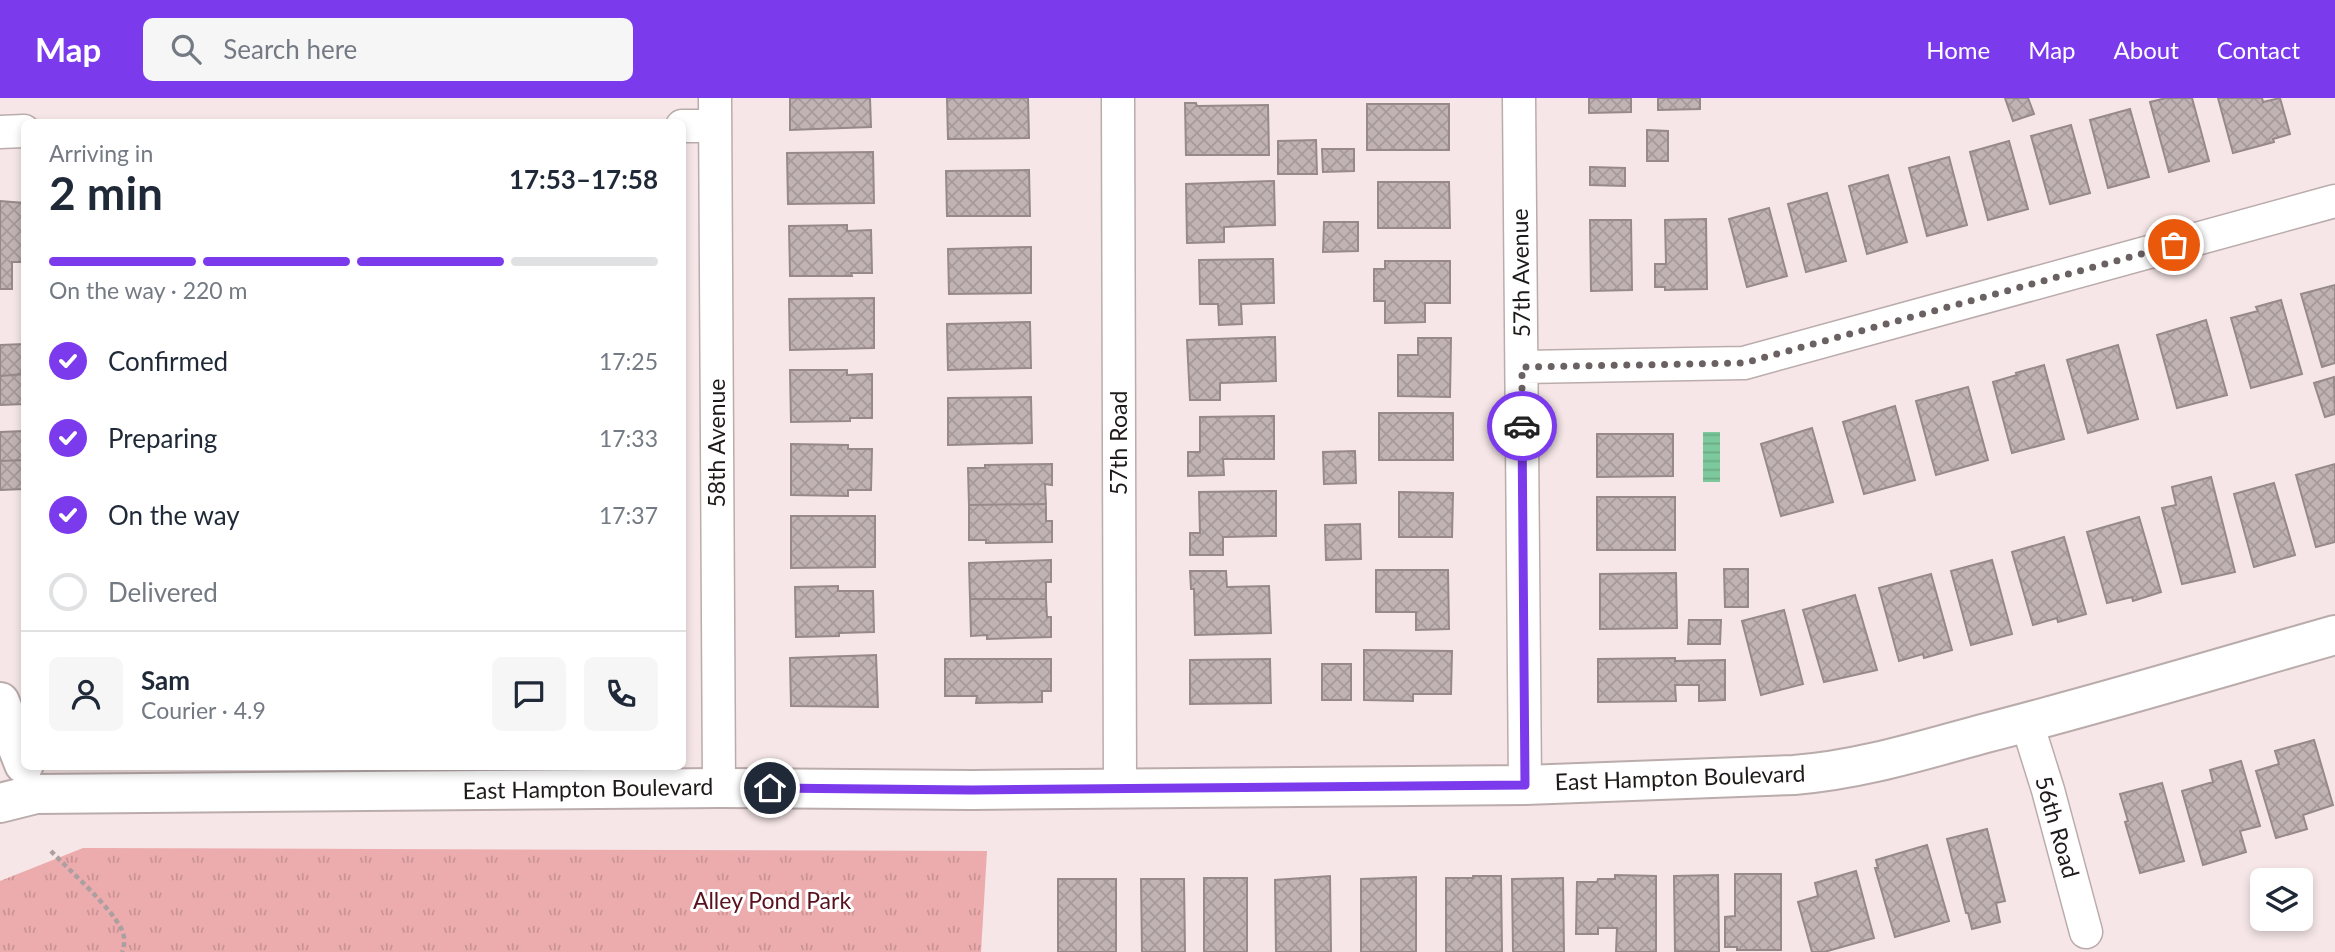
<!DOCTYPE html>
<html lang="en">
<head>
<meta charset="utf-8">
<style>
  body { margin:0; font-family:Lato,sans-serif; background:#f6f6f7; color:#1f2937; height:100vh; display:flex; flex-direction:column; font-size:26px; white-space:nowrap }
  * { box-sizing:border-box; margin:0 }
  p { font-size:23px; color:#747a83 }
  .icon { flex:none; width:38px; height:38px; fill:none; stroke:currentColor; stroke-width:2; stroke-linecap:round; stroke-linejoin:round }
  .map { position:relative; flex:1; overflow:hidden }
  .drawer { position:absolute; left:21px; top:21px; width:665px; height:651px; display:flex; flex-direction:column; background:#fff; border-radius:10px; box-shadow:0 4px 10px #0003 }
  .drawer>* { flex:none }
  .tools { position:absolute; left:2250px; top:770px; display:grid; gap:14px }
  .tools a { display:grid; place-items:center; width:63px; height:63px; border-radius:10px; background:#fff; box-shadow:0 4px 10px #0003; font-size:35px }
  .pin { position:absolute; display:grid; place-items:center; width:60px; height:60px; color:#fff; margin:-30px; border:4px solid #fff; border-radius:50%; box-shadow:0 2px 7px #0007 }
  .courier { position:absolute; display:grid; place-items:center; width:70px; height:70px; margin:-35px; border:5px solid #7c3aed; border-radius:50%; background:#fff; color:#222; box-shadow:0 2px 9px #0007 }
  .head em { font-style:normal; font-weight:700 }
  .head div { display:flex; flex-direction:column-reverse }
  .head { display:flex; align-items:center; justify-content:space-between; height:119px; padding:0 28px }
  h1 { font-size:46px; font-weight:700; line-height:52px }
  .bar { display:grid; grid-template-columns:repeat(4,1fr); gap:10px 7px; align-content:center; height:84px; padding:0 28px }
  .bar i { height:9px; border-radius:5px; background:#e0e1e3 }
  .bar .selected { background:#7c3aed }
  .bar p { grid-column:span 4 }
  .line { display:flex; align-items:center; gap:18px; padding:0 28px; border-top:2px solid #e0e1e3 }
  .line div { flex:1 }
  .round { display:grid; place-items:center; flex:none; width:74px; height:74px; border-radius:10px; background:#f6f6f7 }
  ol { padding:0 28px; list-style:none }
  li { display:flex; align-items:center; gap:21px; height:77px }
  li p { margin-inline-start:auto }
  li .icon { padding:7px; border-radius:50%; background:#7c3aed; color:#fff; stroke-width:4 }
  li:last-child { color:#747a83 }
  li i { width:38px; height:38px; border:4px solid #e0e1e3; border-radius:50% }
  header { display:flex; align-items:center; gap:42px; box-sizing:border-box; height:98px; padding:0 35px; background:#7c3aed; color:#fff }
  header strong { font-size:33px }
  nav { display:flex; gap:38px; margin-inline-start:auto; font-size:24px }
  .search { width:490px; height:63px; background:#f6f6f7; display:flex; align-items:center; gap:18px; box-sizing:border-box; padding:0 24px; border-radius:10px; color:#747a83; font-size:26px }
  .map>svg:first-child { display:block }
  .park { fill:url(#park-tufts) }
  .water { fill:url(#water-rules) }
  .building { fill:url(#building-cross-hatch); stroke:#978989; stroke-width:2 }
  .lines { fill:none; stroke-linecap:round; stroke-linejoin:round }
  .street-casing { stroke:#bbacac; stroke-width:35 }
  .secondary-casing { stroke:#bbacac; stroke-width:42 }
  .path { stroke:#ab9fa0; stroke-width:4.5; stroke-dasharray:5 3.5; stroke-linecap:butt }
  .street { stroke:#fff; stroke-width:32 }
  .secondary { stroke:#fff; stroke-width:38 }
  .done { stroke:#6a6162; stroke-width:7; stroke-dasharray:0 12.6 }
  .route { stroke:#7c3aed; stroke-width:9 }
  .labels { text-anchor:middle; stroke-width:6; stroke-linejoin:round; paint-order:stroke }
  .street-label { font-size:23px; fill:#1f1a1a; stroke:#fff }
  .park-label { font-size:23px; fill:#59111d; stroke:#fff }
</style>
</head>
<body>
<header>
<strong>Map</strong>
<div class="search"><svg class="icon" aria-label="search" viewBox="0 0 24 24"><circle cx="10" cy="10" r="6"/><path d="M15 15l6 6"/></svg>Search here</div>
<nav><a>Home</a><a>Map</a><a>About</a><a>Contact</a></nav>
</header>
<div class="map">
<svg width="2335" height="854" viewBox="0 0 2335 854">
  <defs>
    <pattern id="park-tufts" width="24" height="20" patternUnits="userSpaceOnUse" patternTransform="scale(1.75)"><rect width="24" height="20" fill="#ecabad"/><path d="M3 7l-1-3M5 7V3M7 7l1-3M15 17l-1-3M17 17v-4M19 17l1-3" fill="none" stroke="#ca9394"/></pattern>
    <pattern id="water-rules" width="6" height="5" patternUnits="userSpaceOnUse" patternTransform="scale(1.75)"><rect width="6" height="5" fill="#7dc89c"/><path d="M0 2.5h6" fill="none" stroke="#6cab86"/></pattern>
    <pattern id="building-cross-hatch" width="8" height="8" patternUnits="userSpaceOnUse" patternTransform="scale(1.75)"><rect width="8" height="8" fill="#c1b3b3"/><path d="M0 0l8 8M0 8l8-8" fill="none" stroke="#a59999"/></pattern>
  </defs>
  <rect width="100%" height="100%" fill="#f6e6e7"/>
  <!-- park -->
  <path class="park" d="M83,750L987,753L981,854H0V783Z"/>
  <!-- water -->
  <path class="water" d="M1703,334H1720V384H1703Z"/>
  <!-- building -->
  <path class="building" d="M790,0H870L871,29L790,32Z
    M947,0H1028L1029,40L948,41Z
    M1589,0H1631V14L1589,15Z
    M1658,0H1700V11L1658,12Z
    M2005,0H2028L2034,16L2013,23Z
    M2166,0H2192L2209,63L2169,74L2150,4Z
    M2218,0H2262L2263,4L2280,0L2290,36L2273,41L2274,44L2233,55Z
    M1185,5H1196L1197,8L1268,7L1269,57H1186Z
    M1367,6H1449V52H1367Z
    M2130,11L2149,79L2108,90L2090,22Z
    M2071,27L2090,95L2050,106L2031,38Z
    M1647,32L1668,33V63H1647Z
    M1316,42L1317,76H1278V43Z
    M2009,43L2028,111L1988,122L1970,54Z
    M1322,51H1354V73L1323,74Z
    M873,54L874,105L788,106L787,55Z
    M1949,59L1967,127L1927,138L1909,70Z
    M1590,69L1625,70V88L1590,87Z
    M1029,72L1030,118H947L946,73Z
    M1888,77L1907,144L1867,156L1849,88Z
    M1274,83L1275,127L1224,129V144L1187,145L1186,86Z
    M1378,84H1449L1450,130H1378Z
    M1827,95L1846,163L1806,174L1788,106Z
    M0,103L24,105V164H12V191H0Z
    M1769,110L1787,178L1747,189L1729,121Z
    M1706,121L1707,191L1665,192V189H1655V166H1666L1665,122Z
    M1590,122H1631L1632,192L1591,193Z
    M1324,124H1358V153L1323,154Z
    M847,127V133L871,132L872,175H851L852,178H790L789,128Z
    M1031,149V195L949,196L948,151Z
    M1273,161L1274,205L1241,206L1242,226L1219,227L1218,206H1200L1199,162Z
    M1385,163H1450V205H1425V224L1385,225V203H1374V171H1385Z
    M2335,187V265L2322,269L2301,196Z
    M874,200V250L790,252L789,201Z
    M2281,202L2302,276L2251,290L2231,220L2258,213L2256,209Z
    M2206,222L2227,297L2177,310L2157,237Z
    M1030,224L1031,270L948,272L947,226Z
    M1275,239L1276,283L1220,285V302H1190L1187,242Z
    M1418,240H1451L1450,299L1398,298V257H1418Z
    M24,246V276L0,278V247Z
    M2118,247L2138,321L2088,335L2067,262Z
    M2044,267L2064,341L2012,355L1993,284L2017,277L2016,275Z
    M790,272H847V277L872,276V320H850V323L791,324Z
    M24,276V306L0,307V278Z
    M2334,279L2335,316L2325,319L2314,285Z
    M1968,289L1988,362L1936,377L1916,303Z
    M1031,299L1032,345L948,347V300Z
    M1895,308L1915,382L1864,396L1843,324Z
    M1379,315H1453V362H1379Z
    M1274,318V361H1223L1224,377L1188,378V354H1200V319Z
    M1812,330L1833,404L1781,418L1761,346Z
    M24,333V362L0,363V334Z
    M1597,336H1673V378L1597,379Z
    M791,346L848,347V351H872L871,392H848V398L791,397Z
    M1355,353L1356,385L1324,386L1323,354Z
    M24,362V391L0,392V363Z
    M1052,366V387L1045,386L1046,406L969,407L968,370H985V367Z
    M2335,366V444L2316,449L2296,377Z
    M2211,379L2235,474L2182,486L2162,410L2176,407L2172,389Z
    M2274,385L2295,457L2254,469L2234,396Z
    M1276,393V438L1223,439V457H1190V435H1200L1199,394Z
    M1399,394L1453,395L1452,439H1399Z
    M1597,399H1675V452H1597Z
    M1046,406V423H1052V444L986,445V442H969V407Z
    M791,418H875V469L791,470Z
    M2139,419L2161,494L2133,503L2132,499L2107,505L2087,434Z
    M1360,426L1361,461L1326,462L1325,427Z
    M2064,439L2086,516L2058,524L2057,520L2033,527L2012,454Z
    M1051,462V484H1046V501H970L969,465Z
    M1992,462L2012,536L1971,547L1951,473Z
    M1724,471H1748V509H1725Z
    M1376,472H1448L1449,531L1416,532V514H1376Z
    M1190,473H1226L1227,489L1269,488L1271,535L1195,537L1194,491H1191Z
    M1676,475L1677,530L1600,531V476Z
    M1931,476L1952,552L1924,560L1923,556L1899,563L1879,490Z
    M838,488V493H873L874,534L839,535V538L796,539L795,489Z
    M1855,497L1877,572L1824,584L1803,512Z
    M970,501H1046L1047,519H1051V539L987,541V537L971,538Z
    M1784,512L1803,586L1761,597L1742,523Z
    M1689,522H1721L1720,546H1688Z
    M1364,552L1452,553L1451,596H1413V603L1364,602Z
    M876,557L878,609L791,608L790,560Z
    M1675,560V563L1725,562V602L1699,603V587H1675L1676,603L1598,604V561Z
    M945,561H1051V593H1042V604L976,605L977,598H945Z
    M1270,561L1271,605L1190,606V562Z
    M1322,566H1351V602H1322Z
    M2314,642L2333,707L2303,717L2307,731L2276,740L2256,673L2279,666L2275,653Z
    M2241,663L2260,728L2240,733L2246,754L2203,767L2182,693L2213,684L2210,672Z
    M2162,685L2184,763L2140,775L2125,724L2128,723L2120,696Z
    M1987,731L2005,803L1996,805L2000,824L1972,831L1968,815H1966L1947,741Z
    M1927,747L1949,823L1895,839L1875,770H1878L1876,762Z
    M1856,773L1874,840L1824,854H1812L1798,804L1818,798L1815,785Z
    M1735,776H1781V852H1737V849H1725V819L1735,818Z
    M1615,777L1656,778V854H1616L1617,830H1598V836H1576L1577,784H1597L1598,781H1615Z
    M1718,777L1719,854L1675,853L1674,778Z
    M1330,778L1331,854H1276L1275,782Z
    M1473,778H1501L1502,854H1446V780H1473Z
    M1416,779V854H1361V781Z
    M1204,780H1247V854H1204Z
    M1563,780L1564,854H1513L1512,781Z
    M1058,781H1116V854H1058Z
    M1141,781H1184L1185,854H1142Z"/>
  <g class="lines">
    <defs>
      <path id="street" d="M715,0L719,690
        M1118,0L1120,690
        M1519,0L1525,687
        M682,28H715
        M0,34L24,33
        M1522,269L1744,265L2335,103
        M2027,625L2048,692L2086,834"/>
      <path id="secondary" d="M0,604L24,666
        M0,705L36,696L719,690L972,692L1525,687L1794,677C1860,672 1923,652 1986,635C2103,605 2219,570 2335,537"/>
    </defs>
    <!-- street casing -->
    <use href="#street" class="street-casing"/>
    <!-- secondary casing -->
    <use href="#secondary" class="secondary-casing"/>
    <!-- path -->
    <path class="path" d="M51,753C70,773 110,808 122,832C125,839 125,847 122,854"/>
    <!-- street -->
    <use href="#street" class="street"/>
    <!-- secondary -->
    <use href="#secondary" class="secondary"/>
  </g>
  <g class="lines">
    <!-- done -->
    <path class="done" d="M1522,328V269L1744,265L2174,147"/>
    <!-- route -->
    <path class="route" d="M770,690L971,692L1525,687L1522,328"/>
  </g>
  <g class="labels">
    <!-- street labels -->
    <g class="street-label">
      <text transform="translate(1521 175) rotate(-91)" y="8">57th Avenue</text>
      <text transform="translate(717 345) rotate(-90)" y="8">58th Avenue</text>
      <text transform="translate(1119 345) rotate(-90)" y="8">57th Road</text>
      <text transform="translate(1680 680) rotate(-2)" y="8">East Hampton Boulevard</text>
      <text transform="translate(588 691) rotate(-1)" y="8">East Hampton Boulevard</text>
      <text transform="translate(2057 729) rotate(74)" y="8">56th Road</text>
    </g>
    <!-- park labels -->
    <g class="park-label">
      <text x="772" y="811">Alley Pond Park</text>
    </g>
  </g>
</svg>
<div class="tools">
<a><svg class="icon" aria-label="layers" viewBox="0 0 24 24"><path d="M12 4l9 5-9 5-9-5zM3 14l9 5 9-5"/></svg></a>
</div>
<div class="pin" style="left:2174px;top:147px;background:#ea580c"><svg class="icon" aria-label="bag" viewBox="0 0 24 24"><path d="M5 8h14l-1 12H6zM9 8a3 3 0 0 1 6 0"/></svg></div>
<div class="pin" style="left:770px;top:690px;background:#1f2937"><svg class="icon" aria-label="home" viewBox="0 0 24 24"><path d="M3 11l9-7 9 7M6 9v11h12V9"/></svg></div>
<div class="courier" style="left:1522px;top:328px"><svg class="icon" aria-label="car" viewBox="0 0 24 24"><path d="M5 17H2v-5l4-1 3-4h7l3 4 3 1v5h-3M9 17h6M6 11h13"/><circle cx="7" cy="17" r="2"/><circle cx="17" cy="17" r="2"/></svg></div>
<section class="drawer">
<div class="head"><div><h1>2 min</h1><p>Arriving in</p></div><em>17:53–17:58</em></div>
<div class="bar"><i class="selected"></i><i class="selected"></i><i class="selected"></i><i></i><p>On the way · 220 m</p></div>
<ol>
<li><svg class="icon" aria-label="check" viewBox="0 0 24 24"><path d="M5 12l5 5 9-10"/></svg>Confirmed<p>17:25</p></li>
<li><svg class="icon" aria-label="check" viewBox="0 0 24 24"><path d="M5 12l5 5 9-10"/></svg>Preparing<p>17:33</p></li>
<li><svg class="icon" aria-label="check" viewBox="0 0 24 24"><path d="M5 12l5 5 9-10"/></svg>On the way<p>17:37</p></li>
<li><i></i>Delivered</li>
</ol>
<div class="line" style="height:126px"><a class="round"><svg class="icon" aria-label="person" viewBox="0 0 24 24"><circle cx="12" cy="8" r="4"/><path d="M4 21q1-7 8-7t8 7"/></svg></a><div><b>Sam</b><p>Courier · 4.9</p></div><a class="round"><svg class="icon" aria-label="chat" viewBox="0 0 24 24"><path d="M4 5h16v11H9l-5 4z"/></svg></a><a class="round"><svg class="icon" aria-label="phone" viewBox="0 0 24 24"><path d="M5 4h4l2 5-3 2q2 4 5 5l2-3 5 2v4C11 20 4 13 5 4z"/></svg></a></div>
</section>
</div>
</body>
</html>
